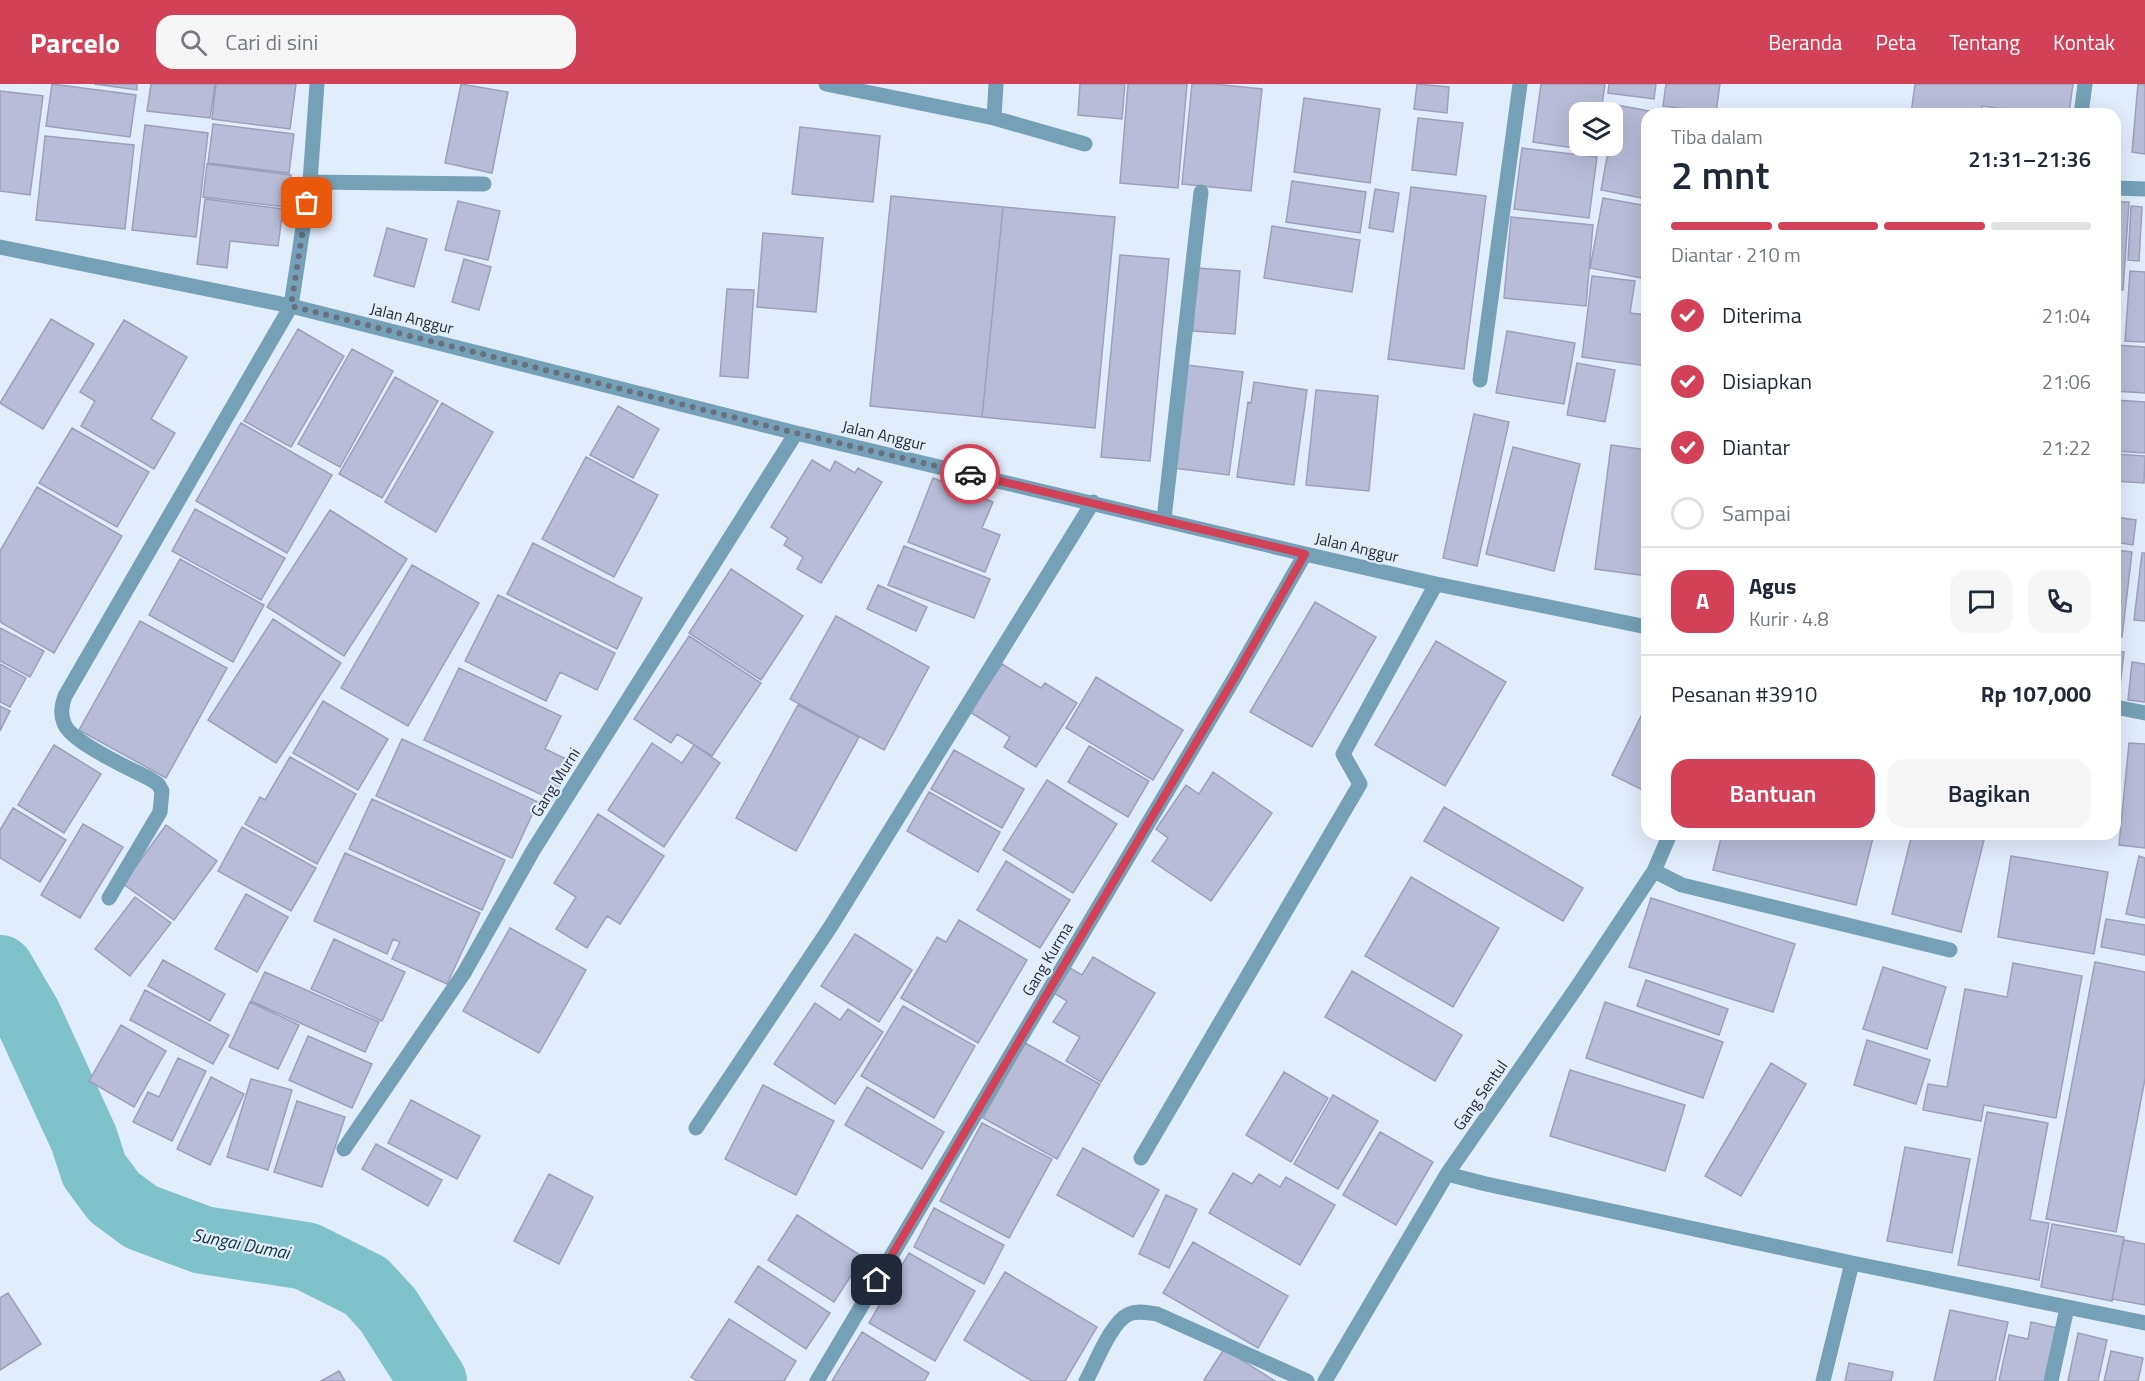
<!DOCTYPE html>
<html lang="id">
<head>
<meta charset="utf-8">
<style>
  body { margin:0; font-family:"Titillium Web",sans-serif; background:#f6f6f7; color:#1f2937; height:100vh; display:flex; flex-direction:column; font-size:22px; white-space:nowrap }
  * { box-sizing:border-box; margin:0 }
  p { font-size:20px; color:#747a83 }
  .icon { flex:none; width:33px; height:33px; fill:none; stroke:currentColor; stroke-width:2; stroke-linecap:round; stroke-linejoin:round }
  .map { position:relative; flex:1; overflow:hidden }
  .panel { position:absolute; left:1641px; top:24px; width:480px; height:732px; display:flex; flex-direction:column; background:#fff; border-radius:18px; box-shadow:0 6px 24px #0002 }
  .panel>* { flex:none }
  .tools { position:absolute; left:1569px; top:18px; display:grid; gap:12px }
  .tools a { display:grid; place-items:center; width:54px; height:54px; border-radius:12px; background:#fff; box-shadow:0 6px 24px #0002; font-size:30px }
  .pin { position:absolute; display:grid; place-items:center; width:51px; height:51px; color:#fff; margin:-26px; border-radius:12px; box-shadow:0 3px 9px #0006 }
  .courier { position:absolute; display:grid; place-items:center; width:60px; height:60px; margin:-30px; border:4px solid #d24157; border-radius:50%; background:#fff; color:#222; box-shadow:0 2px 8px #0007 }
  .summary em { font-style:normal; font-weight:600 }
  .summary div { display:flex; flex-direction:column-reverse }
  .summary { display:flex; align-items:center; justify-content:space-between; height:102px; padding:0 30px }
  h1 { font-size:39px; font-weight:600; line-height:45px }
  .bar { display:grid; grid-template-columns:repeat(4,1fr); gap:9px 6px; align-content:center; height:72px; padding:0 30px }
  .bar i { height:8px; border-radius:4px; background:#e0e1e3 }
  .bar .on { background:#d24157 }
  .bar p { grid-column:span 4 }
  .line { display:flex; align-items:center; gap:15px; padding:0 30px; border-top:2px solid #e0e1e3 }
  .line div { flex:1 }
  .round { display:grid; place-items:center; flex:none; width:63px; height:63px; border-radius:18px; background:#f6f6f7 }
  ol { padding:0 30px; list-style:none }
  li { display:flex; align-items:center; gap:18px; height:66px }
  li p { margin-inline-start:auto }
  li .icon { padding:6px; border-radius:50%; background:#d24157; color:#fff; stroke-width:4 }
  li:last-child { color:#747a83 }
  li i { width:33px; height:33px; border:3px solid #e0e1e3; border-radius:50% }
  .action { display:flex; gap:12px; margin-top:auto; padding:12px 30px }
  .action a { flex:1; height:69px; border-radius:18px; background:#d24157; color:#fff; font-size:24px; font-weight:600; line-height:69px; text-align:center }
  .action a+a { background:#f6f6f7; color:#1f2937 }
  header { display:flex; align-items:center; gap:36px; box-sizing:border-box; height:84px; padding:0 30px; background:#d24157; color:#fff }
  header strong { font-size:28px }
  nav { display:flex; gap:33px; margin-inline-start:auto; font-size:21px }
  .search { width:420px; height:54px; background:#f6f6f7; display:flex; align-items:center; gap:15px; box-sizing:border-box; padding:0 21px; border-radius:18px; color:#747a83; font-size:22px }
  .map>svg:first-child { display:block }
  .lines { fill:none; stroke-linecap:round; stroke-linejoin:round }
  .river { stroke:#7fc2ca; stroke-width:68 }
  .building { fill:#b8bcd7; stroke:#9ca0ba; stroke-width:1.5 }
  .minor { stroke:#74a1b7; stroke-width:15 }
  .done { stroke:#67707b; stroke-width:6; stroke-dasharray:0 10.8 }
  .route { stroke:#d24157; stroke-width:8 }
  .labels { text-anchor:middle; stroke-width:4.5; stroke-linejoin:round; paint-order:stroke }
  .street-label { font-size:16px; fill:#252c35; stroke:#e2edfc }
  .water-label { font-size:18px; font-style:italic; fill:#123337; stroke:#e2edfc }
</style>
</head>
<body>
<header>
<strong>Parcelo</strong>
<div class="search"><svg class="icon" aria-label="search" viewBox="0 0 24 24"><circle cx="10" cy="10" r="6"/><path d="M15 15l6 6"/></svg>Cari di sini</div>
<nav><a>Beranda</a><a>Peta</a><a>Tentang</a><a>Kontak</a></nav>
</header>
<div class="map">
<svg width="2145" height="1297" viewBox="0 0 2145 1297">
  <rect width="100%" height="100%" fill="#e2edfc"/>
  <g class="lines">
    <!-- river -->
    <path class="river" d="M0,885L28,933L84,1055L94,1086L114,1113L141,1133L203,1156L306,1172L366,1202L388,1226L433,1297"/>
  </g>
  <!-- building -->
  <path class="building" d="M52,0L136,11L130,53L46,42Z
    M94,0H137V6Z
    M151,0H215L210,34L147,27Z
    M216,0H296L290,45L212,35Z
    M461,0L508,8L492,89L445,79Z
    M1080,0H1125L1122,35L1078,31Z
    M1128,0H1187L1178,104L1120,99Z
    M1192,0H1214L1262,5L1251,107L1182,100Z
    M1417,0L1449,3L1447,29L1414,25Z
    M1541,0H1605L1601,28H1580V62H1596L1595,67L1533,58Z
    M1609,0H1656L1654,15L1608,9Z
    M1666,0H1720L1716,29L1663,22Z
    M1915,0H2073L2069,30H2041L1982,22L1981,30H1911Z
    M2138,0H2145V70L2132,68Z
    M0,7L43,12L30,111L0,107Z
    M1304,14L1380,25L1370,99L1294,88Z
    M1617,21L1665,30H1647V115L1601,106L1609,62H1612V43Z
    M1418,34L1463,39L1456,91L1412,86Z
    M213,40L294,50L289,89L208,79Z
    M145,41L208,49L196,153L132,146Z
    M800,43L880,52L873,118L792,110Z
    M45,52L134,61L125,145L36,136Z
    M1522,64L1597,73L1589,134L1514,125Z
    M207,80L291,91L286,123L203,113Z
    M1292,97L1366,108L1360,149L1286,138Z
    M1411,103L1486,112L1464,285L1388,275Z
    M1375,105L1399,109L1393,148L1369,144Z
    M891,112L1003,123L982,333L870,322Z
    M1603,114L1647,122V195L1590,184Z
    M205,115L283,125L278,162L230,157L227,184L197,180Z
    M458,117L500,127L488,176L445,166Z
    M2115,118H2129L2123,206L2115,205Z
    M2131,122L2142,123L2139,177L2128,176Z
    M1003,123L1115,133L1095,344L982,333Z
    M1511,133L1593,141L1586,222L1504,214Z
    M1272,142L1360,156L1352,208L1264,194Z
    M387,144L427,155L414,203L374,192Z
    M763,149L823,154L816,228L757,223Z
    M1120,171L1169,175L1150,377L1101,373Z
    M464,175L491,183L479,226L452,218Z
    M1197,184L1240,187L1235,250L1193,247Z
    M2130,187L2145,188V258L2125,257Z
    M1592,192L1635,197L1630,229L1647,231V282L1582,273Z
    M727,205L754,206L748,294L720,292Z
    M51,235L94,260L43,345L0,319Z
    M124,236L187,273L151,335L175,349L154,385L81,342L95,317L80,308Z
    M298,245L344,272L291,363L244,337Z
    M1507,247L1575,259L1564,320L1496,309Z
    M2115,261L2145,263V309L2115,307Z
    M352,265L393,287L340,383L298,360Z
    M1577,279L1615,286L1605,338L1567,331Z
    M1187,281L1243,288L1229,391L1173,384Z
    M395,293L438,317L382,414L339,390Z
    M1254,298L1307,306L1294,401L1237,393L1248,318L1251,319Z
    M1316,306L1378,312L1369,407L1306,401Z
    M2115,316L2145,318V369L2115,367Z
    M442,319L493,348L436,448L385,418Z
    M618,322L659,345L633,394L590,371Z
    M1474,330L1509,338L1477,482L1443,474Z
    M241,339L332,391L287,469L196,417Z
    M72,344L149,388L117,443L39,399Z
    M1611,361L1647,366V492L1595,485Z
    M1513,363L1580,380L1554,487L1486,470Z
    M2115,370L2145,372L2144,399L2115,397Z
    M586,373L658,411L614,493L542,455Z
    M812,376L830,387L835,377L855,389L858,384L882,398L821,499L797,485L803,473L784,461L788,454L771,443Z
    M933,394L993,418L982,444L1000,451L985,488L908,458Z
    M37,403L122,452L54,569L0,538V467Z
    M195,425L285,474L261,516L172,467Z
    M330,426L407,475L344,572L267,523Z
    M2115,433L2136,436L2133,461L2115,458Z
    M533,459L642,514L617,565L507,510Z
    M904,462L990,495L974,534L888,501Z
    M2115,466L2132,468L2122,553L2115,552Z
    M2142,469H2145V537L2134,536Z
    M180,475L264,521L233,578L149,531Z
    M412,481L479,519L408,642L341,604Z
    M731,485L803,532L761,596L689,549Z
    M878,501L927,523L916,547L867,525Z
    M498,511L615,569L597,606L560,588L546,617L465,577Z
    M1315,518L1376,553L1312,663L1250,628Z
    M836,532L929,583L884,666L790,615Z
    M273,535L341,579L276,679L208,636Z
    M140,537L227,584L166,694L79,646Z
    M0,544L44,567L30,593L0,577Z
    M689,552L761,599L712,672L677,650L671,659L634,635Z
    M1436,557L1506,598L1445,702L1375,661Z
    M2115,567L2124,568L2119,611H2115Z
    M2132,578L2145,580V618L2128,616Z
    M0,580L26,594L10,623L0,618Z
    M1002,580L1041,604L1045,599L1077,619L1036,683L1004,663L1010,653L970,628Z
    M459,584L561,632L545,665L571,677L553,716L424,656Z
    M1096,593L1183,646L1153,696L1066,644Z
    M323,617L388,655L358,706L293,669Z
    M1647,620V708L1612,691Z
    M798,621L859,653L796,767L736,734Z
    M0,622L10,627L0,647Z
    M402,655L538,718L512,774L376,712Z
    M652,659L682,679L694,661L720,679L664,763L608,726Z
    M2129,659L2145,660V764L2119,761Z
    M54,661L101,690L64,749L18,721Z
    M1089,662L1149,697L1128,733L1068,698Z
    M954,666L1024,705L1002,744L931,705Z
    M290,673L356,710L317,780L245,740L260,713L265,716Z
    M1213,688L1272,729L1211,817L1152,777L1168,754L1156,745L1186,701L1199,710Z
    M1047,696L1117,740L1073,809L1003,766Z
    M929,708L1000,748L978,788L907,747Z
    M372,715L505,776L482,826L349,765Z
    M1444,723L1583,804L1563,837L1424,757Z
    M13,724L66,756L40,798L0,774V746Z
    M598,730L664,772L620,840L607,832L587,864L556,845L576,813L554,799Z
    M83,740L123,763L80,834L41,811Z
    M166,741L217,777L174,836L123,800Z
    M242,743L316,784L291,827L218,787Z
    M1722,750H1874L1856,821L1713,786Z
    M1912,750H1962L1984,756L1961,848L1892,830Z
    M345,769L480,829L447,900L392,875L400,858L393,855L387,870L314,837Z
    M2011,772L2108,788L2094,870L1998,853Z
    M2139,772L2145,774V834L2126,830Z
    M1006,777L1070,816L1040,864L977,826Z
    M1411,793L1499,844L1453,923L1365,872Z
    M246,810L288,833L257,888L215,865Z
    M135,813L171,839L130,892L95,865Z
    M1651,814L1795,860L1773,928L1629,883Z
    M2106,835L2145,841V871L2101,863Z
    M959,836L1027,876L978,959L901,914L937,853L946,858Z
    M510,844L586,886L539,969L463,927Z
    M855,850L912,886L879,938L821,902Z
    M334,855L405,888L382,937L311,905Z
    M1093,873L1155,909L1101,998L1066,977L1080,953L1053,938L1067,917L1054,909L1070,884L1082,891Z
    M163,876L225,910L210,937L148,902Z
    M2095,878L2145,888V995L2116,1148L2046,1135Z
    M2013,879L2082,892L2056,1034L1984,1021L1981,1037L1923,1026L1928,1000L1947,1003L1965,905L2007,913Z
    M1883,883L1946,903L1927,965L1863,945Z
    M1352,887L1462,951L1435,997L1325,933Z
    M265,888L379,938L365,968L251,917Z
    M1646,896L1728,925L1719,951L1637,922Z
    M145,906L229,951L213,980L130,936Z
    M250,918L299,941L278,985L229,963Z
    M1605,918L1723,958L1703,1014L1586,974Z
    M815,919L840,936L848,925L883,948L835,1020L774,980Z
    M903,922L975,962L934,1034L861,992Z
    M121,941L166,967L134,1023L89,997Z
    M308,952L372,980L352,1024L289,996Z
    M1867,956L1930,976L1916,1020L1854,1001Z
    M1025,959L1100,1000L1057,1075L983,1034Z
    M178,974L206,987L172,1057L133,1038L148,1008L159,1013Z
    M1771,979L1806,1000L1741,1112L1705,1092Z
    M1570,986L1685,1021L1665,1087L1550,1052Z
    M1284,988L1328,1014L1291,1078L1246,1051Z
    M211,993L244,1010L210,1081L177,1065Z
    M251,995L292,1006L268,1086L227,1073Z
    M763,1001L834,1037L796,1111L725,1075Z
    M867,1003L944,1048L922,1085L845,1041Z
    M1333,1011L1378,1037L1338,1105L1294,1080Z
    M411,1016L480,1052L457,1095L388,1059Z
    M297,1017L345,1033L322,1103L274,1088Z
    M1987,1028L2048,1039L2030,1136L2049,1139L2039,1196L1958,1181Z
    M982,1039L1052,1075L1009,1154L940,1117Z
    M1380,1048L1433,1078L1396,1141L1343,1111Z
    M376,1060L442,1096L428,1122L362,1085Z
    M1905,1063L1970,1075L1952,1169L1887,1157Z
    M1083,1064L1159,1106L1133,1153L1057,1111Z
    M1233,1089L1252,1100L1259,1090L1280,1103L1286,1093L1335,1121L1300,1181L1209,1129Z
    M549,1090L593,1113L559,1180L514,1157Z
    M1166,1111L1197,1125L1169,1184L1139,1170Z
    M934,1124L1004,1161L984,1200L914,1163Z
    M797,1131L863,1173L834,1218L768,1176Z
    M2052,1140L2124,1153L2112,1217L2041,1203Z
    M2124,1156L2145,1160V1221L2112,1215Z
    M1193,1158L1288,1212L1258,1264L1163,1209Z
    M909,1169L975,1207L935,1277L869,1239Z
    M758,1182L830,1229L806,1265L735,1218Z
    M1005,1188L1097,1243L1065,1297H1032L964,1256Z
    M8,1209L41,1260L0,1286V1214Z
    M1950,1226L2008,1238L1995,1297H1934Z
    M729,1235L796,1277L784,1297H697L691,1293Z
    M2031,1238L2058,1244L2047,1297H1999L2009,1251L2028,1255Z
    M862,1248L929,1289L924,1297H832Z
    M2078,1249L2107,1256L2098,1297H2068Z
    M1224,1265L1275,1297H1206L1204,1296Z
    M2111,1267L2143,1274L2138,1297H2104Z
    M1849,1279L1893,1288L1891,1297H1845Z
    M339,1287L345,1297H321Z"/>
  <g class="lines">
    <!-- minor -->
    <path class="minor" d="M826,0L994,34L1085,60
      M2081,30L2085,0
      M994,34L996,0
      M310,98L484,100
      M2115,104L2145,105
      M0,163L291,222L796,349L1305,470L1436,500L1647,543
      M1480,296L1520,0
      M1164,435L1201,108
      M2115,623L2145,629
      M1654,787L1682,801L1950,866
      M109,814L160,728L162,707L158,700L150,695C131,685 70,658 64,639C60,629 62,621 65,612L291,222L310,98L317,0
      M696,1044L831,842L1093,418
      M344,1065L464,889L534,765L796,349
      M1141,1074L1360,700L1343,670L1436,500
      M1447,1090L1486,1100L1852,1179L2145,1239
      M817,1297L1235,593L1305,470
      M1086,1297C1096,1279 1111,1238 1129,1230C1138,1226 1148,1229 1157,1230L1307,1297
      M1325,1297L1447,1090L1577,903L1654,787L1670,750
      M1823,1297L1852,1179
      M2051,1297L2067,1224"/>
  </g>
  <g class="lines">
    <!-- done -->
    <path class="done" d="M307,119L291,222L796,349L970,390"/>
    <!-- route -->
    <path class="route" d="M877,1196L1235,593L1305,470L970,390"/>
  </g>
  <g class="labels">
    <!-- street labels -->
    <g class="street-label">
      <text transform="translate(412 234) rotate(14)" y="6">Jalan Anggur</text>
      <text transform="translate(884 351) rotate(13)" y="6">Jalan Anggur</text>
      <text transform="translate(1357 463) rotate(13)" y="6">Jalan Anggur</text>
      <text transform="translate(555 698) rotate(-58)" y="6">Gang Murni</text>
      <text transform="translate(1047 875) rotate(-59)" y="6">Gang Kurma</text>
      <text transform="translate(1480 1011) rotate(-55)" y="6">Gang Sentul</text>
    </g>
    <!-- water labels -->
    <g class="water-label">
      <text transform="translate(241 1160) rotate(11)" y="6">Sungai Dumai</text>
    </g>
  </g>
</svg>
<div class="tools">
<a><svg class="icon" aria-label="layers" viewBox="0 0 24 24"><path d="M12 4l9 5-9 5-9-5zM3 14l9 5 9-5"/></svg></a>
</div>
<div class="pin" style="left:307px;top:119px;background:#ea580c"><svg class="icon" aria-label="bag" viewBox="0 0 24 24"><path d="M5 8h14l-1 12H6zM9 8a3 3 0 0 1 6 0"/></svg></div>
<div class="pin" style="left:877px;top:1196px;background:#1f2937"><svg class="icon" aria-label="home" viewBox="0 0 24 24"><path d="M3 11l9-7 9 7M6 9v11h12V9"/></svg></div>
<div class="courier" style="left:970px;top:390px"><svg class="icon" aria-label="car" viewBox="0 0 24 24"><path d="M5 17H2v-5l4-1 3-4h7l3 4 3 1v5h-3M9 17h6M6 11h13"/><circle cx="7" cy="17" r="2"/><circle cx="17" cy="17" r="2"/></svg></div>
<section class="panel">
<div class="summary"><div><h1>2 mnt</h1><p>Tiba dalam</p></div><em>21:31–21:36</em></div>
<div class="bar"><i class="on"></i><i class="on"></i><i class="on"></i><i></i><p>Diantar · 210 m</p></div>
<ol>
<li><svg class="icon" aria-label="check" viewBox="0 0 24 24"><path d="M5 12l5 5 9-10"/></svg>Diterima<p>21:04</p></li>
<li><svg class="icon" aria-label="check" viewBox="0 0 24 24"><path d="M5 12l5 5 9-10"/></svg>Disiapkan<p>21:06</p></li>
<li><svg class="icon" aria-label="check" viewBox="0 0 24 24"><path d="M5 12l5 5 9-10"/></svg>Diantar<p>21:22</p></li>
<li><i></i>Sampai</li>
</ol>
<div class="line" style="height:108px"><b class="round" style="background:#d24157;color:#fff">A</b><div><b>Agus</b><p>Kurir · 4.8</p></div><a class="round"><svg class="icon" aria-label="chat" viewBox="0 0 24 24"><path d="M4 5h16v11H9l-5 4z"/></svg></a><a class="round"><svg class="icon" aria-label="phone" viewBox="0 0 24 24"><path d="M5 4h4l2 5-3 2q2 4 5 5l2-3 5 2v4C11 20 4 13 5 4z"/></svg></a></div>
<div class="line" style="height:78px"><div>Pesanan #3910</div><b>Rp 107,000</b></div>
<div class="action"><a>Bantuan</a><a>Bagikan</a></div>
</section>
</div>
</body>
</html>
